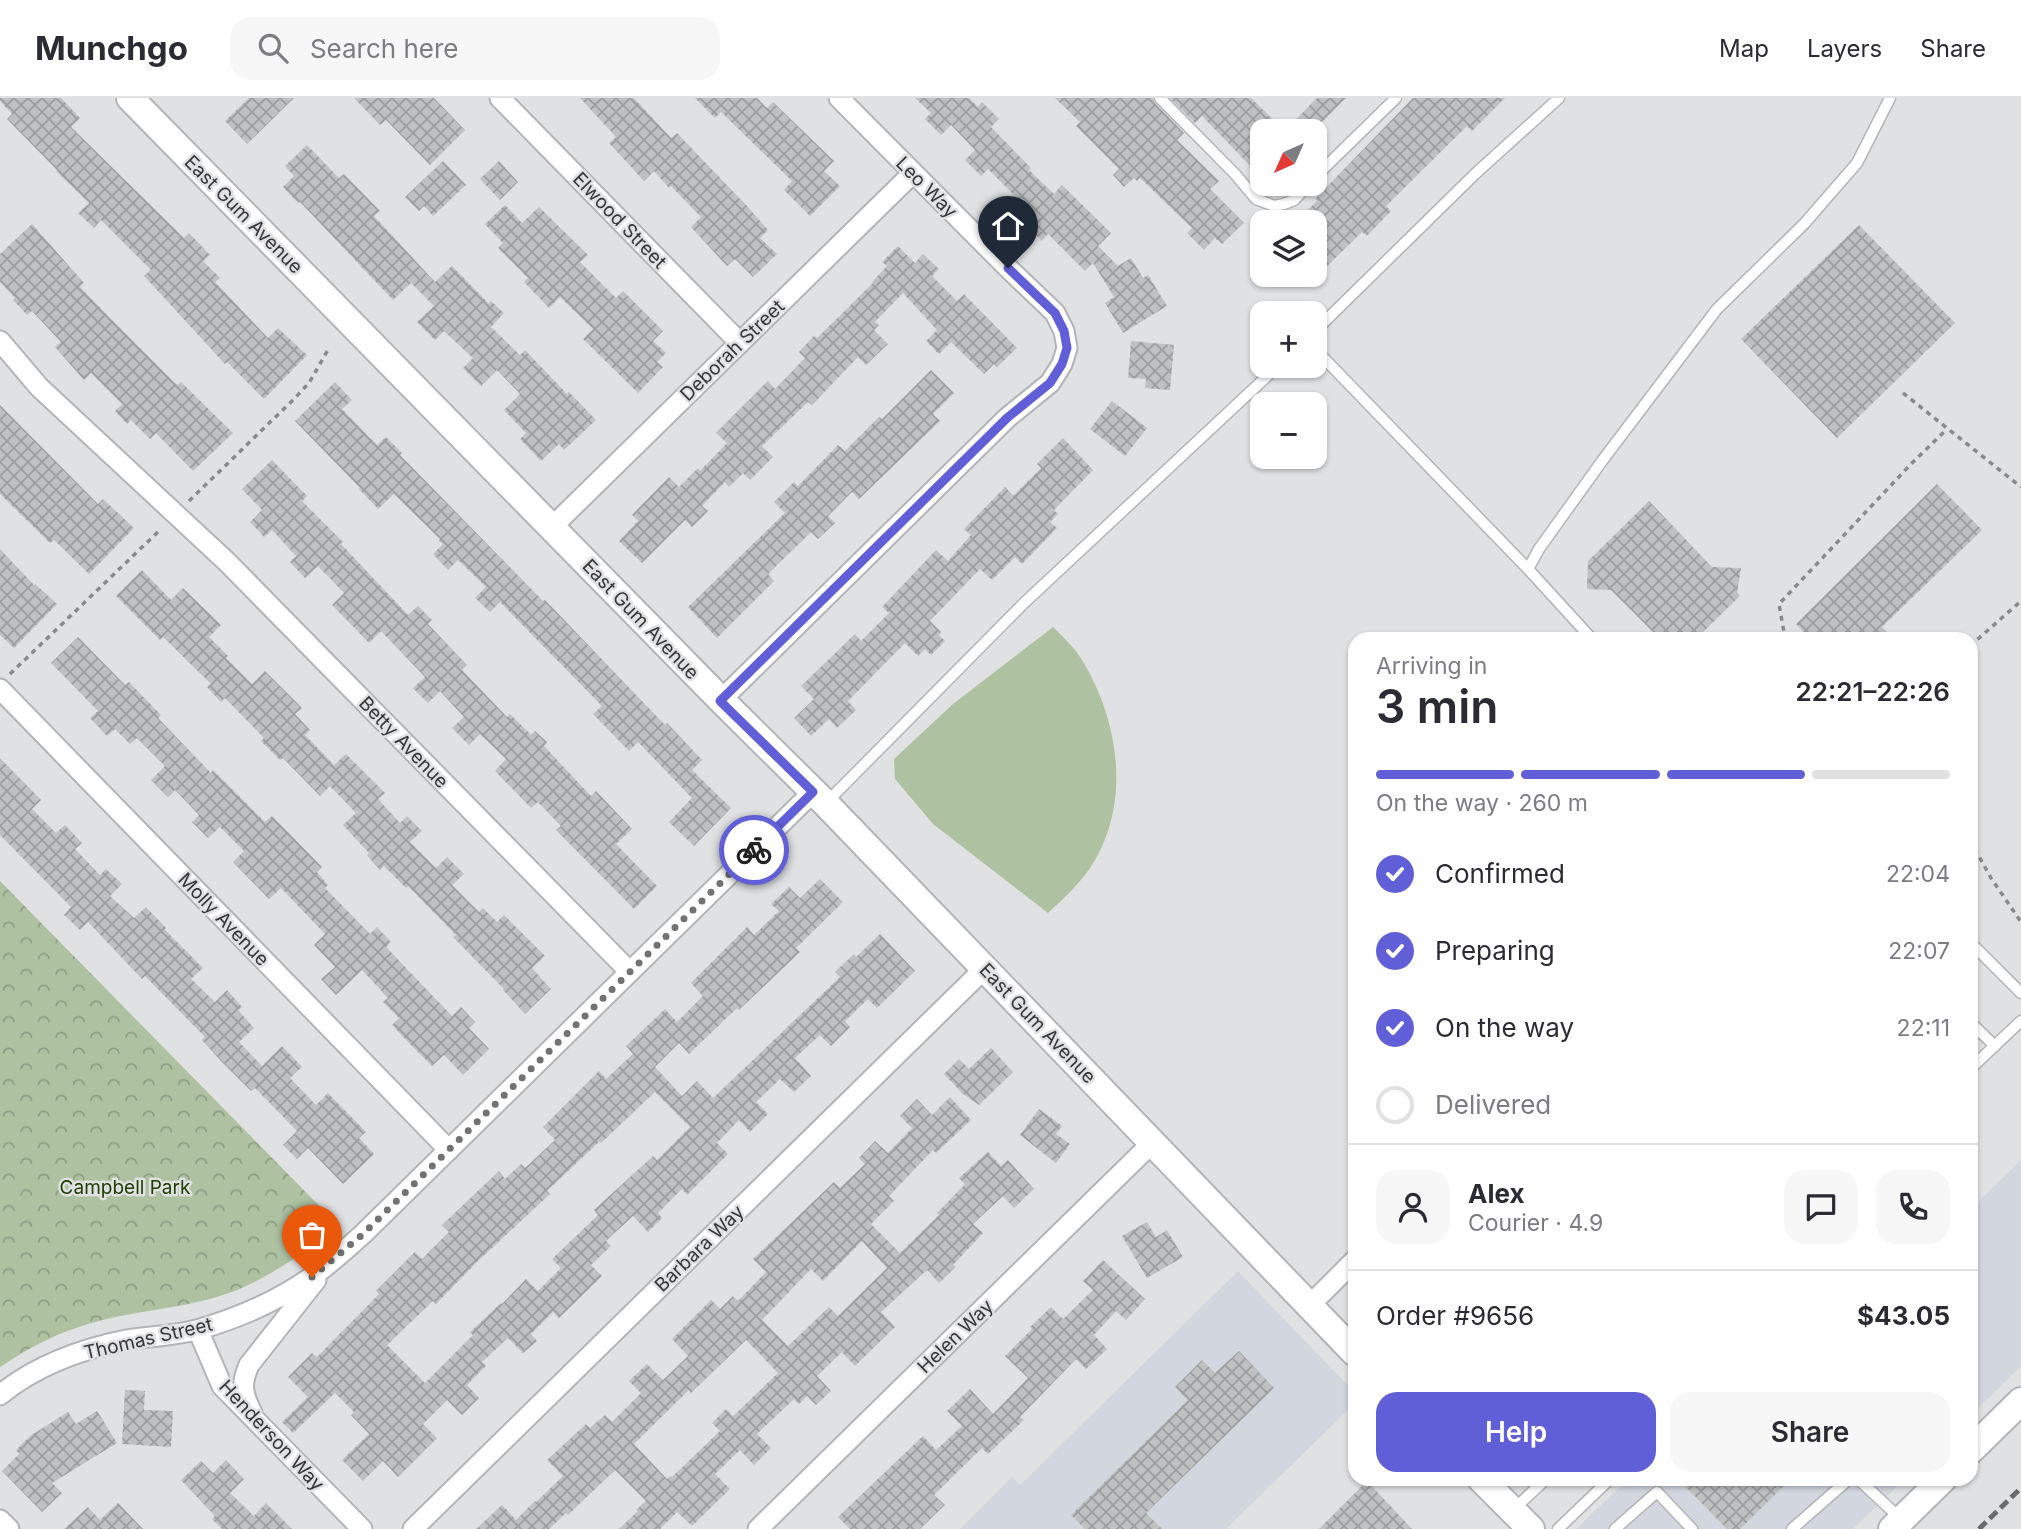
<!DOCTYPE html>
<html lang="en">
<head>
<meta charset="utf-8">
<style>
  body { margin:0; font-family:Inter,sans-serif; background:#f7f7f7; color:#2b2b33; height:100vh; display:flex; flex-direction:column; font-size:26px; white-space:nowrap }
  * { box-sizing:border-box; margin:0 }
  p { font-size:23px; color:#7c7c81 }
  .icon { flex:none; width:38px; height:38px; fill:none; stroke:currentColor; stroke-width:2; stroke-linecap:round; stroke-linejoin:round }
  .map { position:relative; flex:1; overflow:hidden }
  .panel { position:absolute; left:1348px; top:534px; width:630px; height:854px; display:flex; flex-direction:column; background:#fff; border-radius:21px; box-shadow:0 2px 5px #0004 }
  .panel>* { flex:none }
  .needle { width:46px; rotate:225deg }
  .tools { position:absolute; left:1250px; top:21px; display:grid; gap:14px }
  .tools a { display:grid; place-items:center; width:77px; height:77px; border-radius:14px; background:#fff; box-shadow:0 2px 5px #0004; font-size:35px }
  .pin { position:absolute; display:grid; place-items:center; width:60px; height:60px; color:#fff; margin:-72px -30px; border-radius:50% 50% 50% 0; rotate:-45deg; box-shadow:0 0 7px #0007 }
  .pin .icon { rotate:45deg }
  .courier { position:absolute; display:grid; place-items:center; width:70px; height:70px; margin:-35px; border:5px solid #615fd8; border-radius:50%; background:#fff; color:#222; box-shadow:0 2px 9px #0007 }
  .headline em { font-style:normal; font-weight:600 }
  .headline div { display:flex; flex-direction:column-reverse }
  .headline { display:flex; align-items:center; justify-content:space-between; height:119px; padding:0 28px }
  h1 { font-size:46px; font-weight:600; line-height:52px }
  .bar { display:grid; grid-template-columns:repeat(4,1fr); gap:10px 7px; align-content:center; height:84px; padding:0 28px }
  .bar i { height:9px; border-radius:5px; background:#e1e1e2 }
  .bar .active { background:#615fd8 }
  .bar p { grid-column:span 4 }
  .line { display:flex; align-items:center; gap:18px; padding:0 28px; border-top:2px solid #e1e1e2 }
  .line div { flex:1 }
  .round { display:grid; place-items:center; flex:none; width:74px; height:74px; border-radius:21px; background:#f7f7f7 }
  ol { padding:0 28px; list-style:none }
  li { display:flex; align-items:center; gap:21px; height:77px }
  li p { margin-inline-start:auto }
  li .icon { padding:7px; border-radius:50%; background:#615fd8; color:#fff; stroke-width:4 }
  li:last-child { color:#7c7c81 }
  li i { width:38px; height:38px; border:4px solid #e1e1e2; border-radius:50% }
  .primary-button { display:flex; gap:14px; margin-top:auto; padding:14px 28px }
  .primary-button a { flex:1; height:80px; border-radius:21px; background:#615fd8; color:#fff; font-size:28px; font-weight:600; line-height:80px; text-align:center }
  .primary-button a+a { background:#f7f7f7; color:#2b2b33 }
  header { display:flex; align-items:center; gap:42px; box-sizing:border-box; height:98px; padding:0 35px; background:#fff; border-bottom:2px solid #e1e1e2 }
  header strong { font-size:33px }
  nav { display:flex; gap:38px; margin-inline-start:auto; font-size:24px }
  .search { width:490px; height:63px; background:#f7f7f7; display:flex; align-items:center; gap:18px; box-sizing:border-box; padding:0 24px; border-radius:21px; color:#7c7c81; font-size:26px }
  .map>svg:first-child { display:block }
  .built { fill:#d1d6df }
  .park { fill:url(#park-crowns) }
  .garden { fill:#aec1a1 }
  .building { fill:url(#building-cross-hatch); fill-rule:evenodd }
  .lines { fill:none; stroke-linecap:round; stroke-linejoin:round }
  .lane-casing { stroke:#b3b4b6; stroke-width:13 }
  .street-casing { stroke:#b3b4b6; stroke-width:23 }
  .secondary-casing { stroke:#b3b4b6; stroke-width:30 }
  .path { stroke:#89898b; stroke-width:3.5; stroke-dasharray:5 5; stroke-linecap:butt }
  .lane { stroke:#fff; stroke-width:10 }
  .street { stroke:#fff; stroke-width:19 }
  .secondary { stroke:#fff; stroke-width:26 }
  .rail { stroke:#6b6b6d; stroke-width:5; stroke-dasharray:10 5; stroke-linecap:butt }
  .done { stroke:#727273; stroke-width:7; stroke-dasharray:0 12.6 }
  .route { stroke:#615fd8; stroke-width:9 }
  .labels { text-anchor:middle; stroke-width:5; stroke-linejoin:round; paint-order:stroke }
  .street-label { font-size:19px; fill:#363637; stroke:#e0e1e3 }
  .park-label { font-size:19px; fill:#203e00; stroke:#e0e1e3 }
</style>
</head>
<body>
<header>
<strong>Munchgo</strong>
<div class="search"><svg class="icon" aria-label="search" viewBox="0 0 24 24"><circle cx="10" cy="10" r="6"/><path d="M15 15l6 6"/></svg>Search here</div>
<nav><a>Map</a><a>Layers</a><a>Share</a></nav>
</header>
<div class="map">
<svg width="2021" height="1431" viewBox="0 0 2021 1431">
  <defs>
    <pattern id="park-crowns" width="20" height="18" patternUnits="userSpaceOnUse" patternTransform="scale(1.75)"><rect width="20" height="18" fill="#aec1a1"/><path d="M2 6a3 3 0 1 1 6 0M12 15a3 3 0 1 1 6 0" fill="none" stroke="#8e9e84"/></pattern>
    <pattern id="building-cross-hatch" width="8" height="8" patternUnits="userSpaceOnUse" patternTransform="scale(1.75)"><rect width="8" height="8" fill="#bfc0c2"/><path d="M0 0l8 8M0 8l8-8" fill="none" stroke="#9c9d9e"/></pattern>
  </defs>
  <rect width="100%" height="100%" fill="#e0e1e3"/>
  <!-- built -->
  <path class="built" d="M2021,1062V1268L1971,1317V1111Z
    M1238,1173L1354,1294V1306L1226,1431H960L1012,1379L1020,1387Z
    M1628,1381H1905L1853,1431H1576Z"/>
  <!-- park -->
  <path class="park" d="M0,783L338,1127C305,1155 269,1180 229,1195C181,1212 129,1212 82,1228C54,1236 24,1253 0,1269Z"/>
  <!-- garden -->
  <path class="garden" d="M1053,529C1063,539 1074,549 1082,562C1118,621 1131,700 1095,762C1083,783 1065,799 1048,815L933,726L895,681L894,661L953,606Z"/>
  <!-- building -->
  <path class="building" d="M0,0H61L80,20L71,29L184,140L189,135L210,157L203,163L220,180L215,184L268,240L278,230L307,257L264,301L227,264L225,266L144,178L151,172L101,122L94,130L78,115L89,105L56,73L57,72L7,21L12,16L0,3Z
    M249,0H294L247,46L225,23Z
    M354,0H434L465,32L430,67L386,22L380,27Z
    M580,0H634L671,40L677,35L746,107L768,132L760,140L777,156L753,179L735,161L727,168L691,129L701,119L671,88L669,90L654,73L644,83L609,45L616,39Z
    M695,0H757L767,10L773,4L834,63L824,73L840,88L810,118L784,92L792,83L721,14L715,20Z
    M915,0H969L978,9L982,4L999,21L991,29L1031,70L1029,72L1054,96L1062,87L1111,135L1098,148L1118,168L1131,160L1143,180L1148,177L1167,208L1123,235L1105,205L1114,199L1093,165L1085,173L1048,136L1042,143L1025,126L1032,118L1013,99L1014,97L988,71L981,78L965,62L975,52L951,27L941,37L925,21L931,15Z
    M1055,0H1153L1155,5L1184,35L1177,42L1219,83L1210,91L1244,125L1222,146L1215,140L1204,152L1187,135L1192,130L1140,80L1137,83L1134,80L1124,89L1113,77L1119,71L1076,28L1080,24Z
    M1170,0H1251L1285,33H1262V80L1202,18L1195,25Z
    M1317,0H1346L1313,33H1285Z
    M1413,0H1505L1472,33L1467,28L1386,108L1391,113L1367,138L1362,134L1314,181V124H1295L1317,103L1315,101Z
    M307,47L339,80L344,76L380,113L374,118L435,184L452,168L489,206L491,203L504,215L491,229L520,257L525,252L567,296L569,294L596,322L564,352L559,346L541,363L520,341L526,335L504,312L520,296L497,272L481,288L463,270L473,260L444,233L435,242L417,224L434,208L411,185L393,202L300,104L298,105L283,89L294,78L285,68Z
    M443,63L466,87L433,118L424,108L419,113L405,99Z
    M499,63L518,84L500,102L480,81Z
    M505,107L522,125L539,109L588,157L580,164L616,200L623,193L663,233L653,243L666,255L657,264L663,269L638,295L583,241L593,231L560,199L549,210L524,184L528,180L498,150L503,145L485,126Z
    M32,126L84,185L80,189L115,225L177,287L181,284L233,335L193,373L156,335L150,341L131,322L127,326L115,313L122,306L91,275L84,282L55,249L61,244L32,213L27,217L13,202L15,200L0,184V156Z
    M1859,127L1955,225L1837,340L1741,241Z
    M898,148L915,165L923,156L939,171L932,178L957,203L964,196L1017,250L997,269L994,266L984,276L951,244L939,256L926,243L937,232L903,195L875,224L879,227L874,232L888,246L866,267L858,259L812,307L808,304L762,348L773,359L750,382L743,375L729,389L725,384L702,408L708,413L692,429L685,422L642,465L619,443L638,423L632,417L669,379L679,389L698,370L700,373L727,345L716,335L768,283L775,291L805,260L799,254L814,238L817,240L873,185L872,184L887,168L882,164Z
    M1131,243L1174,247L1170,292L1145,290L1146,281L1128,280Z
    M931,272L954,295L933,316L940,323L859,401L852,394L828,418L835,425L818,441L811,434L768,476L774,483L717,540L688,509L785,415L774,404L794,384L798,388L838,347L845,353L879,319L882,321Z
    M335,284L352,302L342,311L377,347L386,339L402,355L400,357L543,503L545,502L665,627L667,625L702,662L692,672L731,710L694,748L669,724L692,700L638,644L629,653L593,616L602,608L500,504L490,514L475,500L486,489L458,462L448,472L433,456L443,446L439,443L440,441L394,396L378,411L359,391L360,390L295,323Z
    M1112,303L1147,330L1125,358L1090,331Z
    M0,307L98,406L103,401L134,430L89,476L54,442L50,445L0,396Z
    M1063,340L1093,372L1054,412L1058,416L1050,424L1057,430L1022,466L1015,459L992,482L980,471L930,523L941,534L939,537L945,543L931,557L925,551L918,558L905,545L848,603L856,612L837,630L829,621L811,638L794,620L814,601L801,588L855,536L861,543L889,515L882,509L936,452L948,463L971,437L964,431L1005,389L1013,398L1041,370L1037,366Z
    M272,362L307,398L302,403L343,444L341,446L408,517L418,508L432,522L428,526L467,567L462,572L507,619L510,616L531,637L535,633L547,644L544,648L591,698L596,693L632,731L616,746L657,788L634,811L556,732L561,728L538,704L531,710L495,673L506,661L480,636L469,647L452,630L464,619L440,593L428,605L413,590L425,579L404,557L381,533L369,545L332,507L344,495L318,468L305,480L290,464L296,458L272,432L264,439L250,424L262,412L242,391Z
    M1937,386L1982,432L1882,529L1894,541H1811L1796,526Z
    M1649,403L1712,469L1741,470L1737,494L1740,498L1696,541H1660L1611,492L1587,491L1588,463Z
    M0,451L34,487L35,486L57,506L14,550L0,537Z
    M142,472L171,502L183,490L221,527L209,539L228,558L226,560L252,586L265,573L302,610L295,616L310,632L305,637L334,667L346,656L385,695L378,701L400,725L407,718L422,733L410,744L436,770L447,759L464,776L452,787L479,814L483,810L497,824L504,817L545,858L532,870L551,891L525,916L503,892L504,891L453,839L456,837L408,788L406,790L384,768L380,772L367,757L369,755L343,727L356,715L330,688L320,698L283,660L280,662L261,643L264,640L225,600L221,604L207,589L211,586L163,539L160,542L116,498Z
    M78,539L125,587L129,584L161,617L158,620L211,675L213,672L265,724L272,718L322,769L317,774L328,787L325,790L370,836L377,829L391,844L386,849L452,918L461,909L475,924L469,930L489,951L463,977L444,957L432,968L408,944L392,927L399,920L383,904L388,900L362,872L336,897L321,881L335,869L314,847L325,836L281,790L269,801L233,764L244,753L220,729L208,740L192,724L199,717L175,692L168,699L151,682L165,668L137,640L130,646L115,631L107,638L90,620L98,613L51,565Z
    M0,660L41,702L32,711L56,735L65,727L82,745L75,751L100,777L106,771L122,786L110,798L134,820L146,809L166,830L165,832L203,870L191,881L215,904L227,892L242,909L238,912L254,930L239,944L262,968L282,948L302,969L290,980L316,1007L328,995L366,1034L359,1040L374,1056L343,1086L308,1050L297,1061L283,1047L297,1033L255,990L251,993L220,962L202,942L205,939L145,878L142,881L88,824L80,832L64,817L71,809L0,737Z
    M820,781L843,804L796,850L800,854L739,912L737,910L689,956L679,945L655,969L682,998L697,983L713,1000L840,879L835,874L854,856L856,859L880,836L915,873L877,910L868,901L845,923L850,929L831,948L820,937L795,960L811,978L794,994L780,981L756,1004L768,1016L750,1034L739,1022L717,1045L728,1056L687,1097L682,1091L658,1115L662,1120L648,1134L633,1118L606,1143L611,1148L591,1167L602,1178L559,1220L553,1214L531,1236L537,1243L523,1255L508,1240L482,1264L486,1268L467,1287L479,1300L462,1317L447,1302L423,1326L437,1340L398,1379L383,1363L363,1383L342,1362L369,1336L351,1317L354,1314L335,1295L293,1335L282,1324L308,1299L288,1279L312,1255L317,1259L379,1196L376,1193L415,1154L422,1161L449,1134L442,1127L499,1073L505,1081L521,1066L525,1070L555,1042L543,1029L599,973L606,981L633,956L626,948L665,911L677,924L703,898L691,885L747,829L754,837L779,813L771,806L789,789L800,800ZM655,994L690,1029L657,1062L653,1058L594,1112L598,1117L552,1161L561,1170L538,1193L526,1181L502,1206L501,1205L470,1234L473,1237L425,1285L387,1247L433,1203L436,1206L478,1163L550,1096L547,1093L600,1043L601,1045Z
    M991,950L1013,974L979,1007L962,995L944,976L959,961L969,971Z
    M950,999L971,1022L936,1055L933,1052L889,1098L894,1103L871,1126L900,1155L939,1117L937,1115L965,1086L959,1080L988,1054L1001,1068L1008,1062L1034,1091L1014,1110L1003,1098L973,1126L983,1135L953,1167L956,1169L939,1185L927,1172L881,1214L895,1229L855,1268L842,1254L817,1278L831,1293L816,1307L807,1298L799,1306L794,1301L757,1336L771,1350L754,1367L740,1352L715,1376L730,1391L692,1428L677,1414L660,1431H619L638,1413L636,1412L646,1403L615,1372L568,1417L566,1415L549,1431H476L502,1407L516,1422L535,1403L536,1404L563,1378L547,1362L586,1326L590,1330L605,1317L612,1324L641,1295L629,1283L647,1266L663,1282L688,1258L672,1241L711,1202L720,1211L733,1198L738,1203L766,1174L753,1161L834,1084L840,1090L865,1066L859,1060L875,1043L888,1055L912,1030L900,1018L917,1001L932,1017ZM862,1143L887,1170L838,1218L829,1209L788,1248L762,1222L811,1171L823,1183ZM746,1242L778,1275L733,1318L726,1311L712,1325L720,1333L672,1379L670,1378L667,1381L634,1346L689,1292L691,1295Z
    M1039,1011L1062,1028L1056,1036L1070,1046L1056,1065L1020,1037Z
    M1147,1124L1156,1139L1167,1132L1183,1159L1147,1180L1122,1138Z
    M1103,1162L1145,1201L1126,1222L1116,1213L1094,1237L1107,1251L1086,1271L1076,1261L1020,1319L1024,1322L988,1356L982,1350L934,1397L945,1407L920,1431H850L838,1419L923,1338L936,1352L962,1328L947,1313L970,1291L993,1316L1028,1280L1005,1258L1032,1231L1030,1229L1051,1209L1063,1221L1093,1192L1083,1183Z
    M1239,1253L1274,1290L1146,1415L1162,1431H1085L1071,1417L1188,1302L1175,1289L1202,1262L1215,1275Z
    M125,1292L145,1293L144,1312L173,1313L171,1349L122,1346Z
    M97,1313L117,1345L52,1385L62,1395L42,1414L2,1373L19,1356L16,1352L30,1338L68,1314L76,1326Z
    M226,1362L244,1381L230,1395L254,1418L266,1405L292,1431H222L212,1421L215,1418L181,1382L201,1363L213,1375Z
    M1678,1381H1791L1740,1431H1727Z
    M1367,1383L1412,1431H1319Z
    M118,1405L143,1431H64L88,1409L100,1422Z"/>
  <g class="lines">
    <defs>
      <path id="lane" d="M1160,0L1235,76L1256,101L1274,108L1284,106L1294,102L1309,86
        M1314,80L1396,0
        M1314,234L1475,76L1559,0
        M1314,250L1528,471
        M1592,541L1528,471L1539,451L1602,363L1717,211L1804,126L1857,65L1890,0
        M826,705L1023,506L1278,268
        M1970,844L2021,895
        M1970,924L1995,948
        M1970,971L2021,923
        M1858,1381L1901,1421
        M1513,1412L1546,1381
        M1558,1431L1610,1381
        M1615,1431L1657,1394L1692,1431
        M1792,1431L1849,1381"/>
      <path id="street" d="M500,0L740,245
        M0,243L39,289L227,464L629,873
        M552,429L913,75
        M0,591L449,1052
        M721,602L1007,320L1050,285L1062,266L1067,250L1064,233L1055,215L1008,170L839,0
        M1309,1208L1354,1163
        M198,1232L222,1288L362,1431
        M0,1297C35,1268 82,1251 126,1242C150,1238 176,1238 200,1231C238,1220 277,1203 310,1180C329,1167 346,1151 363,1136L813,694
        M252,1315C243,1296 240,1287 249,1267L316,1182
        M0,1422L9,1431
        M413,1431L985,870
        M758,1431L1152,1045"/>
      <path id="secondary" d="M130,0L721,602L826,706L1354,1254
        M1970,1353L2021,1303
        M1481,1381L1531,1431
        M1892,1431L1943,1381"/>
    </defs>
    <!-- lane casing -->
    <use href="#lane" class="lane-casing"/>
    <!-- street casing -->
    <use href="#street" class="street-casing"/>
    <!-- secondary casing -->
    <use href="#secondary" class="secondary-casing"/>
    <!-- path -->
    <path class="path" d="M1903,295L2021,389
      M189,403L294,301L309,285L329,250
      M1789,541L1784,534L1779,506L1912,365L1947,331
      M1970,548L2021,503
      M10,576L161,431
      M1970,742L1991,780L2021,824"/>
    <!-- lane -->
    <use href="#lane" class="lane"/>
    <!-- street -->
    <use href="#street" class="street"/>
    <!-- secondary -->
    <use href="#secondary" class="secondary"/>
    <!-- rail -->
    <path class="rail" d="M1979,1431L2021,1390"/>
  </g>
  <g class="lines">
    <!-- done -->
    <path class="done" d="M312,1179L363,1136L754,752"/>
    <!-- route -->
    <path class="route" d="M754,752L813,694L720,603L1007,320L1050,285L1062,266L1067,250L1064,233L1055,215L1008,170"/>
  </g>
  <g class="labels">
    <!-- street labels -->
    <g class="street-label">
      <text transform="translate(927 89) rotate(45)" y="7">Leo Way</text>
      <text transform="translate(244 116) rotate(45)" y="7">East Gum Avenue</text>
      <text transform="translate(620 122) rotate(46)" y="7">Elwood Street</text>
      <text transform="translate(732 252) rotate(-44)" y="7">Deborah Street</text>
      <text transform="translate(641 521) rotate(46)" y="7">East Gum Avenue</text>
      <text transform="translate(404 644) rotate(46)" y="7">Betty Avenue</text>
      <text transform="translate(224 821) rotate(46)" y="7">Molly Avenue</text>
      <text transform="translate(1038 925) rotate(46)" y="7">East Gum Avenue</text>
      <text transform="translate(699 1150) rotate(-44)" y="7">Barbara Way</text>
      <text transform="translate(955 1238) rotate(-44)" y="7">Helen Way</text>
      <text transform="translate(148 1240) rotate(-13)" y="7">Thomas Street</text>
      <text transform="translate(272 1337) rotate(47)" y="7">Henderson Way</text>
    </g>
    <!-- park labels -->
    <g class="park-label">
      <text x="125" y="1096">Campbell Park</text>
    </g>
  </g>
</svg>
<div class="tools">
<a><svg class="needle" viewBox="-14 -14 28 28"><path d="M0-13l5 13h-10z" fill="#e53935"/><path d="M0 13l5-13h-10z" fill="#7c7c81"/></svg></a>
<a><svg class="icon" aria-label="layers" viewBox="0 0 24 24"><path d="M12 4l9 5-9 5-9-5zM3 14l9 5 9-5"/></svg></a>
<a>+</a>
<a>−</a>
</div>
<div class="pin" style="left:312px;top:1179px;background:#ea580c"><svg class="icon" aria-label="bag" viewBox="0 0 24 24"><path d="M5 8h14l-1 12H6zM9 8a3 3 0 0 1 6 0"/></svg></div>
<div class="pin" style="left:1008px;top:170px;background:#1f2937"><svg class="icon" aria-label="home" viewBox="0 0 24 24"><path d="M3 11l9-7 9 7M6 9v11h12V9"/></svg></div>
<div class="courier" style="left:754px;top:752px"><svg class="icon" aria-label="bike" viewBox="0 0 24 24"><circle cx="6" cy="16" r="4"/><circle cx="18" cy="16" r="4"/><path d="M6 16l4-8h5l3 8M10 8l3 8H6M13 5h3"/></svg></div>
<section class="panel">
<div class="headline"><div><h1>3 min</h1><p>Arriving in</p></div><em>22:21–22:26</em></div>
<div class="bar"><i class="active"></i><i class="active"></i><i class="active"></i><i></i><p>On the way · 260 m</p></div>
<ol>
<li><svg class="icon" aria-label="check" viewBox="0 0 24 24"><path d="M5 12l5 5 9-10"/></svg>Confirmed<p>22:04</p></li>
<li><svg class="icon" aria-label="check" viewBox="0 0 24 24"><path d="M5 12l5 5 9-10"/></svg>Preparing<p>22:07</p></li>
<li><svg class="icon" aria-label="check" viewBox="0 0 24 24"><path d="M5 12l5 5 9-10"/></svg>On the way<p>22:11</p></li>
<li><i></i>Delivered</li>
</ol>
<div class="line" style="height:126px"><a class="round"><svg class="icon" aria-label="person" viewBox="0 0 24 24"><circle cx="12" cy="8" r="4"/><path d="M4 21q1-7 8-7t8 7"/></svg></a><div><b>Alex</b><p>Courier · 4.9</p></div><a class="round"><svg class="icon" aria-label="chat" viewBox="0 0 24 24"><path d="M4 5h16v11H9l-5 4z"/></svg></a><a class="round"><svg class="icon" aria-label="phone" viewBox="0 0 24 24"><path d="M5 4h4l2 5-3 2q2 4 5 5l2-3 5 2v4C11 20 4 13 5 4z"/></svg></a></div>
<div class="line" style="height:91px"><div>Order #9656</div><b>$43.05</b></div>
<div class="primary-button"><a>Help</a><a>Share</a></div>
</section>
</div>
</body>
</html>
